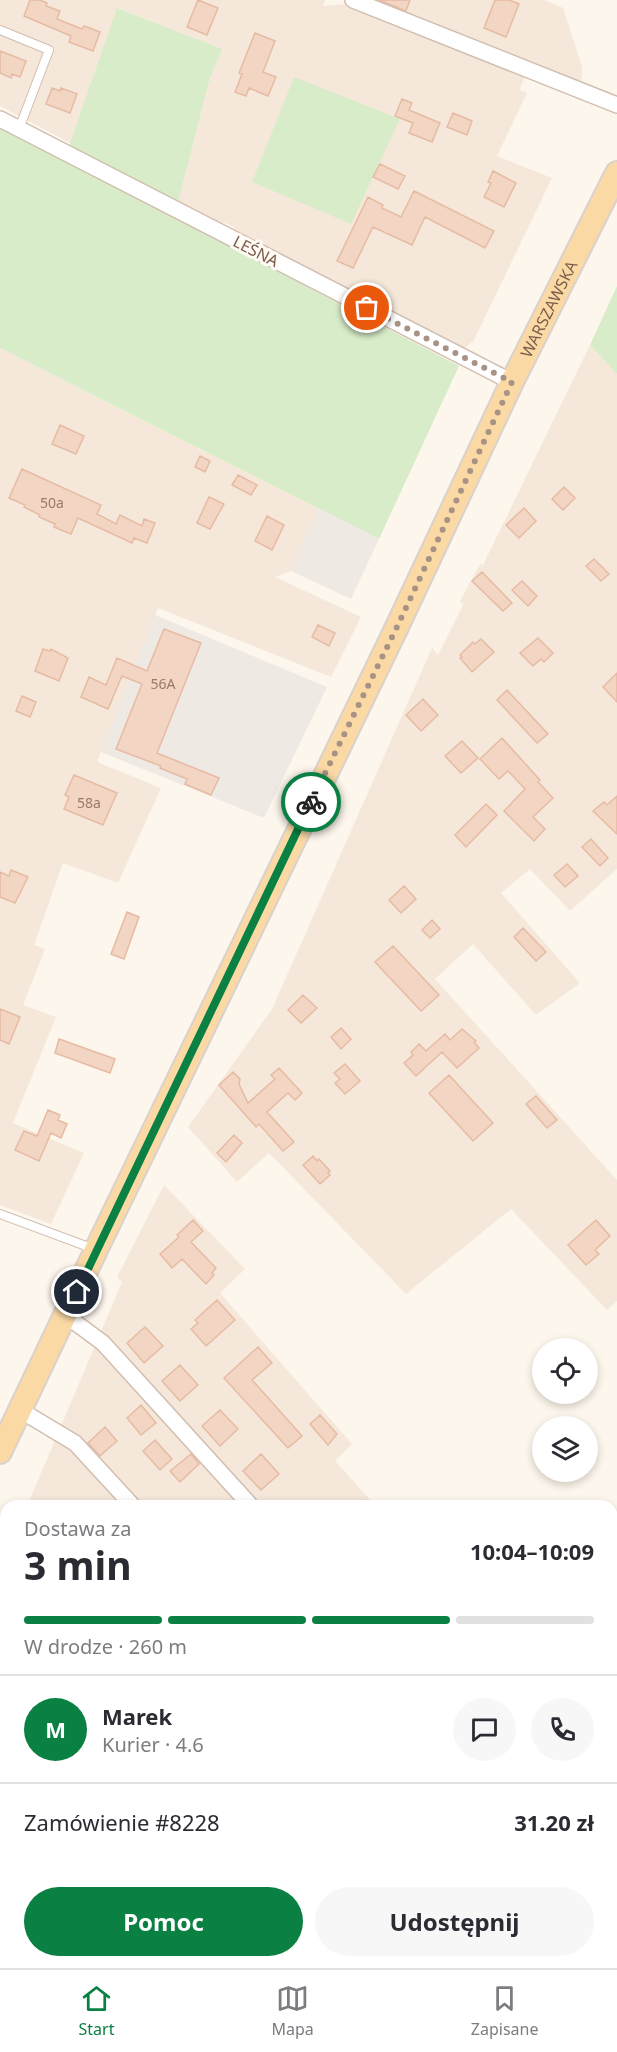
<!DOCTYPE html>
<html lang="pl">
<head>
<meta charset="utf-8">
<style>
  body { margin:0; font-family:"Noto Sans",sans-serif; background:#f7f7f7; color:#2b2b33; height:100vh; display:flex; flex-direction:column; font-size:22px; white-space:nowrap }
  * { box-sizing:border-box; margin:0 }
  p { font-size:20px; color:#7c7c81 }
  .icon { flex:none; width:33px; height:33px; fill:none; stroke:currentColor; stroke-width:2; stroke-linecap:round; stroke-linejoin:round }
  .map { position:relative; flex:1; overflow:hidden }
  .details { position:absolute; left:0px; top:1500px; width:618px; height:468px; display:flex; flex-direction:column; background:#fff; border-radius:18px 18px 0 0; box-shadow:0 3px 9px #0003 }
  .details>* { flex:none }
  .controls { position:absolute; left:532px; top:1338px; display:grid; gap:12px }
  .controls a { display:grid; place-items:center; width:66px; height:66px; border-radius:50%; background:#fff; box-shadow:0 3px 9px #0003; font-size:30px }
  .pin { position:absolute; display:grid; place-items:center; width:51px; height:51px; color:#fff; margin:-26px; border:3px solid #fff; border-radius:50%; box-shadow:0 2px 6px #0007 }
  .courier { position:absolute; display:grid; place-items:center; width:60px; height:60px; margin:-30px; border:4px solid #0b8043; border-radius:50%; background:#fff; color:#222; box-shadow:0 2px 8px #0007 }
  .head em { font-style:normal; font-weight:700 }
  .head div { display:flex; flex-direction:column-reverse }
  .head { display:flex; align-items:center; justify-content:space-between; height:102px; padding:0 24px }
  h1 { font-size:39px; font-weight:700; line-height:45px }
  .bar { display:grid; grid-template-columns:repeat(4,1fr); gap:9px 6px; align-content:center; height:72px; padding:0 24px }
  .bar i { height:8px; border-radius:4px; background:#e1e1e2 }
  .bar .selected { background:#0b8043 }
  .bar p { grid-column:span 4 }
  .line { display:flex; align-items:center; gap:15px; padding:0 24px; border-top:2px solid #e1e1e2 }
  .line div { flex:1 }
  .round { display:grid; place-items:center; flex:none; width:63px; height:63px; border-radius:32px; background:#f7f7f7 }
  .action { display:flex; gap:12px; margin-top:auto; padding:12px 24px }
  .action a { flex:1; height:69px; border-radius:36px; background:#0b8043; color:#fff; font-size:24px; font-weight:700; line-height:69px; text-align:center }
  .action a+a { background:#f7f7f7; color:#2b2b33 }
  .tabs { display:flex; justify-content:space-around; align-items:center; height:84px; border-top:2px solid #e1e1e2; background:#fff; font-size:16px; color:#7c7c81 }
  .tabs a { display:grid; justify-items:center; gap:3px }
  .tabs .selected { color:#0b8043 }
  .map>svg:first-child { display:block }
  .residential { fill:#f5e8da }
  .industrial { fill:#efe9e4 }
  .green { fill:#d8ecc9 }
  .building { fill:#f3d5c3; stroke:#e6bba3; stroke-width:1.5 }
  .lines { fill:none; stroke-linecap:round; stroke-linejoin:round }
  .service-casing { stroke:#d1beb0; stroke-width:10 }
  .minor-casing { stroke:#d1beb0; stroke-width:18 }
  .primary-casing { stroke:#dad1cd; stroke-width:26 }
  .path { stroke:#d9b8a5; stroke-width:2; stroke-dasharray:1.5 4.5; stroke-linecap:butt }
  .service { stroke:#fff; stroke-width:8 }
  .minor { stroke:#fff; stroke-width:15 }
  .primary { stroke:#fbd9a5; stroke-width:22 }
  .done { stroke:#a89285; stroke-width:6; stroke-dasharray:0 10.8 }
  .route { stroke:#0b8043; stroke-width:8 }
  .labels { text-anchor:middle; stroke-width:6; stroke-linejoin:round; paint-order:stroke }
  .number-label { font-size:14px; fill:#987a6a }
  .street-label { font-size:16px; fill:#7a5c4d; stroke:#fffaf3 }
</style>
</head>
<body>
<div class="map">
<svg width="617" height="1968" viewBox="0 0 617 1968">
  <rect width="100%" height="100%" fill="#fdf6ec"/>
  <!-- residential -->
  <path class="residential" d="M0,0H325L323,6L347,4L525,76L520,88L521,91L527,93L497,156L552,178L474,340L464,349L233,231L234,227L225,223H215L178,203L210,78L221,49L118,8L70,143L0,106Z
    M367,0H544L563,8L582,66V75L580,84Z
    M590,345L617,374V869L570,911L530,869L501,893L580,983L536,1015L473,944L435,979L617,1180V1301L607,1310L511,1209L406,1294L269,1153L237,1182L188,1127L272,1009L432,648L438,655L463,605L460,601L480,564L483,565Z
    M0,348L319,509L291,571L275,577L361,617L331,677L158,608L97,762L161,788L118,883L63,863L34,945L45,949L23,1005L56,1017L13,1123L84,1153L51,1224L0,1205Z
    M164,1185L245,1269L220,1293L352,1444L335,1461L376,1506H27L122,1282L117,1277Z
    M0,1764L6,1771V1962H57L50,1968H0Z
    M612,1767L617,1772V1968H195L189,1962H612Z"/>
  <!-- industrial -->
  <path class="industrial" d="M319,509L379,539L351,599L291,571Z
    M155,615L327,687L264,818L101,752Z"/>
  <!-- green -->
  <path class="green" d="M117,8L222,49L210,78L178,203L69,146Z
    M294,77L400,119L351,224L252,182Z
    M0,126L459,366L379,539L0,348Z
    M617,286V374L590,345Z
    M0,1584L6,1592V1771L0,1764Z
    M57,1962H189L195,1968H50Z"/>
  <!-- building -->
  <path class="building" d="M30,0H40L47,3L46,6L60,11L57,19L82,29L84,26L100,32L93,51L69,42L71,36L24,16Z
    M198,0L218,8L207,35L187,27Z
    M379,0H410L406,11Z
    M495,0H509L519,4L506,37L484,28Z
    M255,33L275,41L263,72L276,77L268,96L249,88L246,96L235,92L242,74L239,73Z
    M0,51L26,61L20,77L12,74L11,78L0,73Z
    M52,88L60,91L61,88L77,94L70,113L46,104Z
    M402,99L412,103L409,110L440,123L432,142L409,133L413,123L395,116Z
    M453,113L472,121L467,135L447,127Z
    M380,164L405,176L398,189L373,177Z
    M493,171L516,183L504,207L484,197L491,183L488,182Z
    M414,191L494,231L485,248L425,217L412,245L373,227L353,268L337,261L368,197L383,205L382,208L401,217Z
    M60,425L84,436L76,454L52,444Z
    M200,456L210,461L205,472L195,467Z
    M22,469L101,505L97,514L116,524L120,515L142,526L144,519L155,523L147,543L134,538L132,543L78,518L71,534L54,527L55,524L39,517L40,515L24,507L25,505L9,498Z
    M238,475L257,485L251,495L232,485Z
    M564,487L575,498L563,510L552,499Z
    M209,497L224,504L210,529L197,523Z
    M524,508L536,521L519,538L506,525Z
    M267,516L284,525L272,550L255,541Z
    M594,559L609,574L601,581L586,566Z
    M482,572L512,603L503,611L472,581Z
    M522,581L537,596L528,606L512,590Z
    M318,625L335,633L329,646L312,637Z
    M164,629L201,643L157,753L219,778L211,795L185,784L187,779L160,768L161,766L116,749L142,684L122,676L108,709L81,697L89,677L106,685L117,658L147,671Z
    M538,638L553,653L544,662L541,659L533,666L520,653Z
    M481,639L494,652L472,672L460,658L462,657L460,655L473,642L475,644Z
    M43,649L50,651L51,649L68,658L59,681L35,671Z
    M617,673V702L603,687Z
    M507,690L548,734L537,743L497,700Z
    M22,696L36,702L30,717L16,711Z
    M423,699L438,715L421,731L406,715Z
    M502,738L540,780L538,782L553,798L533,817L545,829L534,841L504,811L525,789L508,771L499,779L480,759Z
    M462,741L478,758L461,773L445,756Z
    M74,775L117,793L103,825L64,809L69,797L65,795Z
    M617,796V834L593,811L604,802L607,805Z
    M486,804L497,815L466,847L455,835Z
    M591,839L608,858L600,866L582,847Z
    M567,864L578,876L565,887L554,875Z
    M11,870L28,877L15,903L0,897V872L9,876Z
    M404,886L416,899L401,913L389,900Z
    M127,912L139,917L124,959L111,954Z
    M432,920L440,929L430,938L422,930Z
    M523,928L546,952L536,961L514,937Z
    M393,946L439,995L421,1011L375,962Z
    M303,995L317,1008L301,1023L288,1010Z
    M0,1009L20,1017L9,1044L0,1040Z
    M341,1028L351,1039L341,1049L331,1037Z
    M462,1029L476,1041L474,1042L479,1048L457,1068L442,1052L416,1076L404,1063L413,1055L411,1052L419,1044L426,1051L445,1034L450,1040Z
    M59,1039L115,1059L110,1073L55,1053Z
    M345,1064L360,1081L345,1094L335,1083L340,1079L334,1073Z
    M279,1068L302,1093L295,1100L288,1093L267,1112L294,1142L283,1151L259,1124L256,1127L219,1085L233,1072L240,1079L239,1084L248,1103L275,1079L271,1075Z
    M449,1075L493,1123L473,1141L429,1093Z
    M536,1096L557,1120L547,1128L526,1104Z
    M48,1110L60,1115L58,1120L67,1124L61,1138L51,1133L39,1161L15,1150L24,1131L37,1136Z
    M234,1135L242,1143L226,1162L217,1153Z
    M313,1156L317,1161L319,1159L330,1171L328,1173L330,1175L320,1184L303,1165Z
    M193,1220L203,1231L191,1242L216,1268L212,1273L214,1275L206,1284L182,1259L172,1268L160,1254L179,1237L177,1235Z
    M596,1220L610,1236L595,1250L599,1254L586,1265L568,1245Z
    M217,1300L235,1320L206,1346L191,1329L198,1323L195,1320Z
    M145,1327L163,1346L144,1363L127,1343Z
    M258,1347L272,1363L252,1380L302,1436L288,1448L224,1378Z
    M180,1365L198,1385L180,1401L162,1381Z
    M141,1405L156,1423L141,1435L127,1418Z
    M220,1410L238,1429L220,1446L202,1426Z
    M320,1415L337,1434L328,1445L310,1424Z
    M105,1427L117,1441L100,1456L88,1443Z
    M155,1440L172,1459L160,1470L143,1451Z
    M191,1454L199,1464L180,1482L170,1471Z
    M261,1454L279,1474L261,1490L243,1471Z"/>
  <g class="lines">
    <defs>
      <path id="service" d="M0,30L49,50L19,129
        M0,1214L94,1249
        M0,1598L6,1604
        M334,1962L339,1968
        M404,1962L409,1968"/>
      <path id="minor" d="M353,0L617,105
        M0,119L512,382
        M67,1313L76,1323L103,1343L251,1506
        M20,1410L75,1443L133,1506
        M612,1897L617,1902
        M552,1962L558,1968"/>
      <g id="primary">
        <path id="s1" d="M0,1452L96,1250L396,629L512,382L617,173"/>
      </g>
    </defs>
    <!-- service casing -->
    <use href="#service" class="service-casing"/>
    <!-- minor casing -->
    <use href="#minor" class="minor-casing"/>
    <!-- primary casing -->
    <use href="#primary" class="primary-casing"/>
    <!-- path -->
    <path class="path" d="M0,1967L1,1968"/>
    <!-- service -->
    <use href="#service" class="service"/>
    <!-- minor -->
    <use href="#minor" class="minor"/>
    <!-- primary -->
    <use href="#primary" class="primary"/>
  </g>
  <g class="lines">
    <!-- done -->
    <path class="done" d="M311,802L396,629L512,382L367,308"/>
    <!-- route -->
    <path class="route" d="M77,1292L311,802"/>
  </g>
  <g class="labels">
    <!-- number labels -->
    <g class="number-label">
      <text x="52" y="508">50a</text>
      <text x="163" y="689">56A</text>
      <text x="89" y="808">58a</text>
    </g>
    <!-- street labels -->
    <g class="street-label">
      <text transform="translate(256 251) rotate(27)" y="6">LEŚNA</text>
      <text dy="6" stroke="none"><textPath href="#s1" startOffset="1268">WARSZAWSKA</textPath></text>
    </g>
  </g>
</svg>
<div class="controls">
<a><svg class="icon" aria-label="locate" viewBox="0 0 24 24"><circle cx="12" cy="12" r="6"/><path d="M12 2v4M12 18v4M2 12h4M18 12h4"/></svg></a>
<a><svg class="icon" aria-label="layers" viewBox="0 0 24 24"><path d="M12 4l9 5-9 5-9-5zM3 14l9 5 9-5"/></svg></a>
</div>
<div class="pin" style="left:367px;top:308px;background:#ea580c"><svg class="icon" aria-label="bag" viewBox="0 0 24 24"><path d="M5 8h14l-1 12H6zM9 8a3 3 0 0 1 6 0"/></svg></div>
<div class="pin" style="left:77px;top:1292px;background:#1f2937"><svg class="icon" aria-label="home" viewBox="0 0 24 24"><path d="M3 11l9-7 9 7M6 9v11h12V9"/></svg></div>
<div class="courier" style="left:311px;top:802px"><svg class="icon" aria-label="bike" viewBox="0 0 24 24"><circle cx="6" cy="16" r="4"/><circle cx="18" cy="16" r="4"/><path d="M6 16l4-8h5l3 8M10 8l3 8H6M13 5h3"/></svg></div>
<section class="details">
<div class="head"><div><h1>3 min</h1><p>Dostawa za</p></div><em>10:04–10:09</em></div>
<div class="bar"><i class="selected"></i><i class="selected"></i><i class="selected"></i><i></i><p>W drodze · 260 m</p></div>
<div class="line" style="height:108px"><b class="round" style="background:#0b8043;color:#fff">M</b><div><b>Marek</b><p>Kurier · 4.6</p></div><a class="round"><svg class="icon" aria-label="chat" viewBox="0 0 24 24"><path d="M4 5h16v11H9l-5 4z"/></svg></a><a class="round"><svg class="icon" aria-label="phone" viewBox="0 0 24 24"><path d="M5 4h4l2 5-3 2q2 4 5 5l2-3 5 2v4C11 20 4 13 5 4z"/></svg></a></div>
<div class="line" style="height:78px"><div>Zamówienie #8228</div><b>31.20 zł</b></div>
<div class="action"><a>Pomoc</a><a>Udostępnij</a></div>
</section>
</div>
<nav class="tabs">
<a class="selected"><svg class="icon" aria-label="home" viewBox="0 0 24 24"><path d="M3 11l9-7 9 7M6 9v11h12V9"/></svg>Start</a>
<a><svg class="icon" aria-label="map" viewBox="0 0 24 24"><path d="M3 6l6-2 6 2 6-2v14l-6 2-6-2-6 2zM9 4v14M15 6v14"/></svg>Mapa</a>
<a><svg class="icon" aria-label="saved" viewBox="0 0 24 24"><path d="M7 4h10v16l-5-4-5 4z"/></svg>Zapisane</a>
</nav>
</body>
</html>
